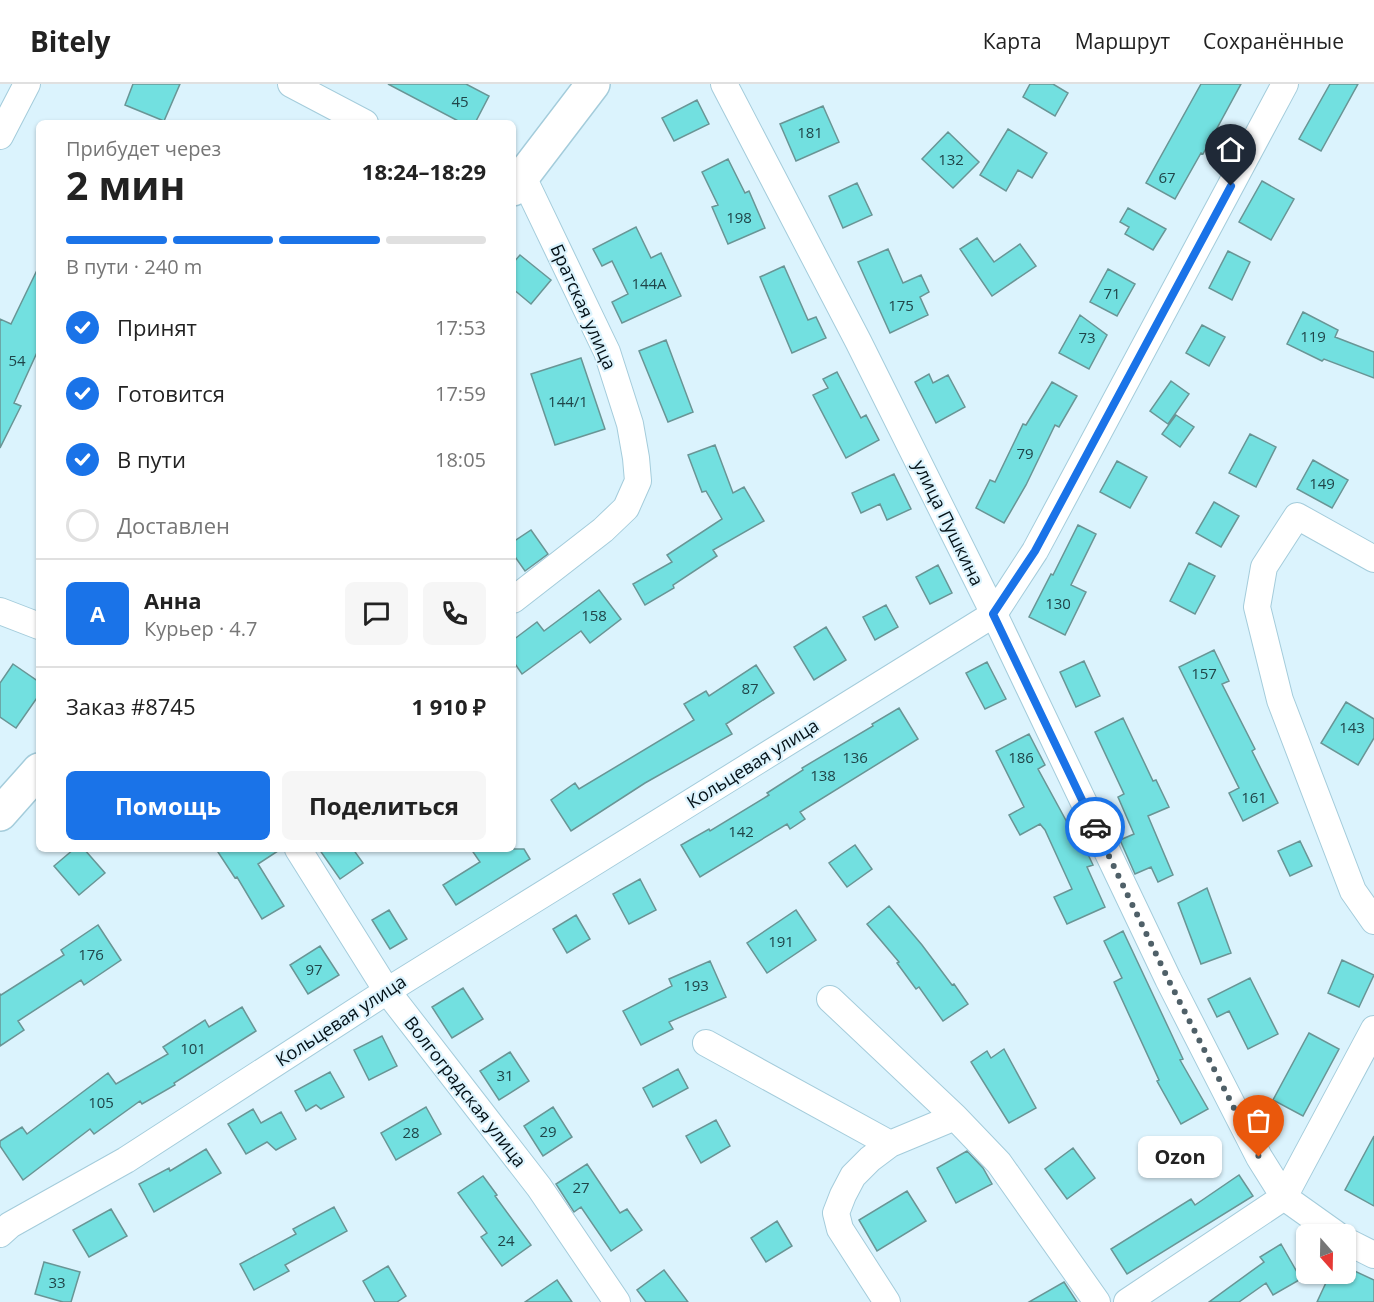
<!DOCTYPE html>
<html lang="ru">
<head>
<meta charset="utf-8">
<style>
  body { margin:0; font-family:"Open Sans",sans-serif; background:#f6f6f6; color:#222; height:100vh; display:flex; flex-direction:column; font-size:22px; white-space:nowrap }
  * { box-sizing:border-box; margin:0 }
  p { font-size:20px; color:#767676 }
  .icon { flex:none; width:33px; height:33px; fill:none; stroke:currentColor; stroke-width:2; stroke-linecap:round; stroke-linejoin:round }
  .map { position:relative; flex:1; overflow:hidden }
  .panel { position:absolute; left:36px; top:36px; width:480px; height:732px; display:flex; flex-direction:column; background:#fff; border-radius:9px; box-shadow:0 2px 4px #0004 }
  .panel>* { flex:none }
  .needle { width:39px; rotate:160deg }
  .fabs { position:absolute; left:1296px; top:1140px; display:grid; gap:12px }
  .fabs a { display:grid; place-items:center; width:60px; height:60px; border-radius:9px; background:#fff; box-shadow:0 2px 4px #0004; font-size:30px }
  .pin { position:absolute; display:grid; place-items:center; width:51px; height:51px; color:#fff; margin:-62px -26px; border-radius:50% 50% 50% 0; rotate:-45deg; box-shadow:0 0 6px #0007 }
  .pin .icon { rotate:45deg }
  .courier { position:absolute; display:grid; place-items:center; width:60px; height:60px; margin:-30px; border:4px solid #1a73e8; border-radius:50%; background:#fff; color:#222; box-shadow:0 2px 8px #0007 }
  .bubble { position:absolute; height:42px; border-radius:9px; background:#fff; box-shadow:0 2px 4px #0004; font-size:20px; font-weight:700; line-height:42px; text-align:center }
  .head em { font-style:normal; font-weight:700 }
  .head div { display:flex; flex-direction:column-reverse }
  .head { display:flex; align-items:center; justify-content:space-between; height:102px; padding:0 30px }
  h1 { font-size:39px; font-weight:700; line-height:45px }
  .bar { display:grid; grid-template-columns:repeat(4,1fr); gap:9px 6px; align-content:center; height:72px; padding:0 30px }
  .bar i { height:8px; border-radius:4px; background:#e0e0e0 }
  .bar .current { background:#1a73e8 }
  .bar p { grid-column:span 4 }
  .line { display:flex; align-items:center; gap:15px; padding:0 30px; border-top:2px solid #e0e0e0 }
  .line div { flex:1 }
  .round { display:grid; place-items:center; flex:none; width:63px; height:63px; border-radius:9px; background:#f6f6f6 }
  ol { padding:0 30px; list-style:none }
  li { display:flex; align-items:center; gap:18px; height:66px }
  li p { margin-inline-start:auto }
  li .icon { padding:6px; border-radius:50%; background:#1a73e8; color:#fff; stroke-width:4 }
  li:last-child { color:#767676 }
  li i { width:33px; height:33px; border:3px solid #e0e0e0; border-radius:50% }
  .action { display:flex; gap:12px; margin-top:auto; padding:12px 30px }
  .action a { flex:1; height:69px; border-radius:9px; background:#1a73e8; color:#fff; font-size:24px; font-weight:700; line-height:69px; text-align:center }
  .action a+a { background:#f6f6f6; color:#222 }
  header { display:flex; align-items:center; gap:36px; box-sizing:border-box; height:84px; padding:0 30px; background:#fff; border-bottom:2px solid #e0e0e0 }
  header strong { font-size:28px }
  nav { display:flex; gap:33px; margin-inline-start:auto; font-size:21px }
  .map>svg:first-child { display:block }
  .building { fill:#72e0e0; stroke:#699595; stroke-width:1.5 }
  .lines { fill:none; stroke-linecap:round; stroke-linejoin:round }
  .minor-casing { stroke:#a4ccdb; stroke-width:28 }
  .major-casing { stroke:#a4ccdb; stroke-width:36 }
  .minor { stroke:#fff; stroke-width:26 }
  .major { stroke:#fff; stroke-width:33 }
  .done { stroke:#4f6068; stroke-width:6; stroke-dasharray:0 10.8 }
  .route { stroke:#1a73e8; stroke-width:8 }
  .labels { text-anchor:middle; stroke-width:4.5; stroke-linejoin:round; paint-order:stroke }
  .number-label { font-size:15px; fill:#204549 }
  .street-label { font-size:18px; fill:#041117; stroke:#dbf3fd }
</style>
</head>
<body>
<header>
<strong>Bitely</strong>
<nav><a>Карта</a><a>Маршрут</a><a>Сохранённые</a></nav>
</header>
<div class="map">
<svg width="1374" height="1218" viewBox="0 0 1374 1218">
  <rect width="100%" height="100%" fill="#dbf3fd"/>
  <!-- building -->
  <path class="building" d="M133,0H180L164,37L125,21Z
    M388,0H466L489,12L475,39H462Z
    M1030,0H1053L1068,9L1055,32L1023,13Z
    M1201,0H1241L1203,70L1201,69L1175,115L1146,99Z
    M1330,0H1358L1321,67L1299,55Z
    M697,16L709,40L674,57L662,34Z
    M823,22L839,58L796,77L780,40Z
    M1008,45L1047,69L1032,94L1018,86L1006,107L980,91Z
    M948,48L979,78L953,104L922,75Z
    M728,75L745,109L749,107L765,144L728,160L712,123L718,121L702,88Z
    M1262,97L1294,115L1271,156L1239,138Z
    M857,99L872,131L843,144L829,112Z
    M1128,124L1166,145L1153,166L1125,150L1129,143L1120,138Z
    M636,143L651,174L661,169L681,212L622,239L612,218L628,210L612,177L602,182L593,165Z
    M977,154L994,178L1020,160L1036,182L992,212L960,165Z
    M888,165L903,199L921,191L929,208L920,213L928,231L890,249L858,178Z
    M1228,167L1250,178L1232,216L1209,204Z
    M520,171L551,196L531,220L513,205V179Z
    M39,182V264L14,319L21,322L0,364V235L11,240Z
    M784,182L808,236L816,233L826,254L792,269L760,193Z
    M1108,185L1135,200L1117,232L1090,218Z
    M1303,228L1338,246L1335,253L1374,268V294L1324,275L1322,277L1287,260Z
    M1080,231L1107,251L1089,285L1059,269Z
    M1202,241L1225,253L1209,282L1186,269Z
    M666,256L693,328L668,338L639,267Z
    M581,274L605,345L555,361L531,290Z
    M837,288L861,334L866,331L879,356L846,374L813,311L828,304L823,295Z
    M929,290L933,299L948,291L965,323L936,339L915,298Z
    M1171,297L1189,310L1168,340L1150,327Z
    M1052,298L1077,312L1059,343L1055,341L1026,401L1004,439L976,424L990,396L995,398L1023,340L1026,341Z
    M1176,331L1194,343L1180,363L1162,350Z
    M1250,350L1276,363L1256,403L1229,389Z
    M715,361L733,409L744,403L764,437L713,466L717,472L673,501L674,504L645,521L633,500L672,478L667,471L722,435L706,407L702,408L688,371Z
    M1313,376L1348,396L1332,424L1297,405Z
    M1117,377L1147,393L1130,424L1100,408Z
    M894,390L911,425L887,436L880,420L861,429L852,409Z
    M1214,418L1239,432L1221,463L1196,449Z
    M1078,441L1096,450L1071,501L1086,508L1065,551L1029,533L1051,490L1053,491Z
    M531,446L548,470L525,487L513,470V458Z
    M1189,479L1215,492L1195,530L1170,517Z
    M938,481L952,509L930,520L916,493Z
    M599,506L621,535L590,559L581,547L522,590L513,577V556L537,538L544,547Z
    M886,521L898,543L875,556L863,533Z
    M826,543L846,576L814,596L794,563Z
    M1214,566L1229,597L1222,600L1255,665L1252,667L1278,719L1243,737L1229,709L1239,704L1179,583Z
    M1084,577L1100,612L1076,623L1060,588Z
    M987,578L1006,615L985,625L966,589Z
    M13,580L39,598V611L16,644L0,633V599Z
    M756,581L774,609L726,640L732,650L645,699L571,747L551,716L575,699L579,705L694,636L684,620L706,607L709,612Z
    M1346,618L1374,635V654L1358,681L1321,659Z
    M899,624L918,655L800,728L805,735L790,745L787,740L700,793L681,761L709,745L710,747L769,711L767,709L803,686L802,684L873,642L872,640Z
    M1123,634L1153,697L1156,696L1169,723L1148,732L1173,791L1158,798L1151,783L1135,790L1120,756L1134,750L1118,713L1124,710L1095,648Z
    M1029,650L1045,681L1038,685L1074,751L1078,749L1093,781L1087,783L1105,823L1067,840L1054,813L1072,805L1045,746L1040,740L1020,751L1009,731L1024,723L996,667Z
    M1300,757L1312,782L1290,792L1278,767Z
    M855,761L872,785L847,803L829,779Z
    M74,765H84L105,789L79,811L54,782Z
    M216,765H281L258,780L284,822L262,835L237,793L235,794Z
    M319,765H353L363,779L340,795Z
    M471,765H524L530,775L456,821L443,801L480,778Z
    M640,795L656,826L629,840L613,810Z
    M1207,804L1231,869L1201,880L1178,819Z
    M889,822L922,861L952,901L954,900L968,920L943,937L919,903L916,905L897,879L899,878L867,840Z
    M389,826L407,855L390,865L372,836Z
    M796,826L816,856L767,889L747,859Z
    M576,831L590,855L567,869L553,845Z
    M98,841L121,876L84,901L81,896L18,937L24,946L0,962V910L1,911L64,871L61,866Z
    M1123,847L1169,945L1183,975L1180,976L1208,1025L1181,1040L1157,997L1159,996L1114,898L1122,894L1104,857Z
    M320,862L339,891L308,910L290,881Z
    M1342,876L1374,891L1359,923L1328,909Z
    M710,877L726,913L669,938L673,945L641,961L623,927L672,902L669,895Z
    M1250,894L1278,950L1248,965L1229,927L1217,933L1208,915Z
    M463,904L483,935L452,954L432,923Z
    M242,923L256,947L174,999L175,1001L142,1020L140,1017L94,1050L90,1045L23,1096L0,1062V1057L22,1043L27,1050L108,989L116,1000L168,970L163,963L205,936L209,943Z
    M1309,949L1339,965L1303,1032L1273,1016Z
    M382,952L397,982L369,996L354,966Z
    M1004,965L1036,1024L1009,1039L971,978L987,967L991,974Z
    M510,968L529,997L499,1016L480,987Z
    M678,985L688,1004L653,1023L643,1004Z
    M330,988L344,1013L321,1025L316,1021L306,1027L295,1007Z
    M426,1023L441,1050L396,1076L381,1049Z
    M553,1023L572,1053L543,1072L524,1042Z
    M253,1025L261,1039L281,1028L296,1055L276,1066L267,1058L246,1070L228,1040Z
    M716,1036L730,1062L701,1079L686,1052Z
    M1374,1052V1122L1345,1106Z
    M1073,1064L1095,1094L1067,1115L1045,1085Z
    M206,1065L221,1089L154,1128L139,1100L169,1084L170,1087Z
    M967,1067L983,1084L992,1100L956,1119L937,1084Z
    M587,1080L620,1129L627,1125L642,1146L611,1167L581,1123L574,1128L556,1100Z
    M1239,1091L1253,1112L1127,1190L1111,1165L1191,1115L1195,1121Z
    M483,1092L497,1111L495,1112L531,1161L502,1182L481,1153L487,1149L458,1109Z
    M907,1107L926,1137L877,1167L859,1136Z
    M334,1123L347,1147L285,1181L289,1187L254,1206L240,1180L296,1150L293,1145Z
    M111,1125L127,1152L89,1173L73,1146Z
    M777,1137L792,1162L766,1178L751,1154Z
    M1281,1160L1301,1195L1273,1211L1266,1199L1239,1218H1209L1264,1178L1260,1173Z
    M44,1178L80,1188L71,1218H63L35,1210Z
    M388,1182L406,1212L397,1218H375L363,1197Z
    M1346,1183L1374,1196V1218H1317L1330,1190H1346Z
    M664,1186L688,1218H646L637,1206Z
    M557,1196L572,1218H525Z
    M1064,1198L1077,1218H1029Z"/>
  <g class="lines">
    <defs>
      <path id="minor" d="M291,0L365,39
        M724,0L858,257L994,530L1168,895L1259,1073L1284,1113L1336,1150
        M0,52L27,0
        M1374,475L1297,432L1264,483L1257,523L1280,616L1353,807L1374,837
        M513,516L603,446L626,424L638,397L636,374L630,340L607,268L523,93
        M0,527L39,542
        M298,765L387,907L539,1103L617,1218
        M830,915L955,1033L999,1079L1097,1218
        M706,959L890,1060
        M0,1150L10,1141L126,1076L387,907L994,530L1035,467L1285,0
        M1346,1157L1374,1171
        M887,1218L840,1145L836,1129L843,1111L853,1092L870,1075L890,1060L955,1033
        M1127,1218L1284,1113L1374,945"/>
      <path id="major" d="M513,105L593,0
        M0,730L39,686"/>
    </defs>
    <!-- minor casing -->
    <use href="#minor" class="minor-casing"/>
    <!-- major casing -->
    <use href="#major" class="major-casing"/>
    <!-- minor -->
    <use href="#minor" class="minor"/>
    <!-- major -->
    <use href="#major" class="major"/>
  </g>
  <g class="lines">
    <!-- done -->
    <path class="done" d="M1095,743L1168,895L1259,1073"/>
    <!-- route -->
    <path class="route" d="M1095,743L993,530L1035,467L1231,102"/>
  </g>
  <g class="labels">
    <!-- number labels -->
    <g class="number-label">
      <text x="460" y="23">45</text>
      <text x="810" y="54">181</text>
      <text x="951" y="81">132</text>
      <text x="1167" y="99">67</text>
      <text x="739" y="139">198</text>
      <text x="649" y="205">144А</text>
      <text x="1112" y="215">71</text>
      <text x="901" y="227">175</text>
      <text x="1313" y="258">119</text>
      <text x="1087" y="259">73</text>
      <text x="17" y="282">54</text>
      <text x="568" y="323">144/1</text>
      <text x="1025" y="375">79</text>
      <text x="1322" y="405">149</text>
      <text x="1058" y="525">130</text>
      <text x="594" y="537">158</text>
      <text x="1204" y="595">157</text>
      <text x="750" y="610">87</text>
      <text x="1352" y="649">143</text>
      <text x="855" y="679">136</text>
      <text x="1021" y="679">186</text>
      <text x="823" y="697">138</text>
      <text x="1254" y="719">161</text>
      <text x="741" y="753">142</text>
      <text x="781" y="863">191</text>
      <text x="91" y="876">176</text>
      <text x="314" y="891">97</text>
      <text x="696" y="907">193</text>
      <text x="193" y="970">101</text>
      <text x="505" y="997">31</text>
      <text x="101" y="1024">105</text>
      <text x="548" y="1053">29</text>
      <text x="411" y="1054">28</text>
      <text x="581" y="1109">27</text>
      <text x="506" y="1162">24</text>
      <text x="57" y="1204">33</text>
    </g>
    <!-- street labels -->
    <g class="street-label">
      <text transform="translate(583 223) rotate(66)" y="6">Братская улица</text>
      <text transform="translate(948 439) rotate(64)" y="6">улица Пушкина</text>
      <text transform="translate(753 680) rotate(-32)" y="6">Кольцевая улица</text>
      <text transform="translate(341 937) rotate(-33)" y="6">Кольцевая улица</text>
      <text transform="translate(465 1008) rotate(52)" y="6">Волгоградская улица</text>
    </g>
  </g>
</svg>
<div class="fabs">
<a><svg class="needle" viewBox="-14 -14 28 28"><path d="M0-13l5 13h-10z" fill="#e53935"/><path d="M0 13l5-13h-10z" fill="#767676"/></svg></a>
</div>
<div class="pin" style="left:1259px;top:1073px;background:#ea580c"><svg class="icon" aria-label="bag" viewBox="0 0 24 24"><path d="M5 8h14l-1 12H6zM9 8a3 3 0 0 1 6 0"/></svg></div>
<div class="pin" style="left:1231px;top:102px;background:#1f2937"><svg class="icon" aria-label="home" viewBox="0 0 24 24"><path d="M3 11l9-7 9 7M6 9v11h12V9"/></svg></div>
<div class="courier" style="left:1095px;top:743px"><svg class="icon" aria-label="car" viewBox="0 0 24 24"><path d="M5 17H2v-5l4-1 3-4h7l3 4 3 1v5h-3M9 17h6M6 11h13"/><circle cx="7" cy="17" r="2"/><circle cx="17" cy="17" r="2"/></svg></div>
<div class="bubble" style="left:1138px;top:1052px;width:84px">Ozon</div>
<section class="panel">
<div class="head"><div><h1>2 мин</h1><p>Прибудет через</p></div><em>18:24–18:29</em></div>
<div class="bar"><i class="current"></i><i class="current"></i><i class="current"></i><i></i><p>В пути · 240 m</p></div>
<ol>
<li><svg class="icon" aria-label="check" viewBox="0 0 24 24"><path d="M5 12l5 5 9-10"/></svg>Принят<p>17:53</p></li>
<li><svg class="icon" aria-label="check" viewBox="0 0 24 24"><path d="M5 12l5 5 9-10"/></svg>Готовится<p>17:59</p></li>
<li><svg class="icon" aria-label="check" viewBox="0 0 24 24"><path d="M5 12l5 5 9-10"/></svg>В пути<p>18:05</p></li>
<li><i></i>Доставлен</li>
</ol>
<div class="line" style="height:108px"><b class="round" style="background:#1a73e8;color:#fff">А</b><div><b>Анна</b><p>Курьер · 4.7</p></div><a class="round"><svg class="icon" aria-label="chat" viewBox="0 0 24 24"><path d="M4 5h16v11H9l-5 4z"/></svg></a><a class="round"><svg class="icon" aria-label="phone" viewBox="0 0 24 24"><path d="M5 4h4l2 5-3 2q2 4 5 5l2-3 5 2v4C11 20 4 13 5 4z"/></svg></a></div>
<div class="line" style="height:78px"><div>Заказ #8745</div><b>1 910 ₽</b></div>
<div class="action"><a>Помощь</a><a>Поделиться</a></div>
</section>
</div>
</body>
</html>
